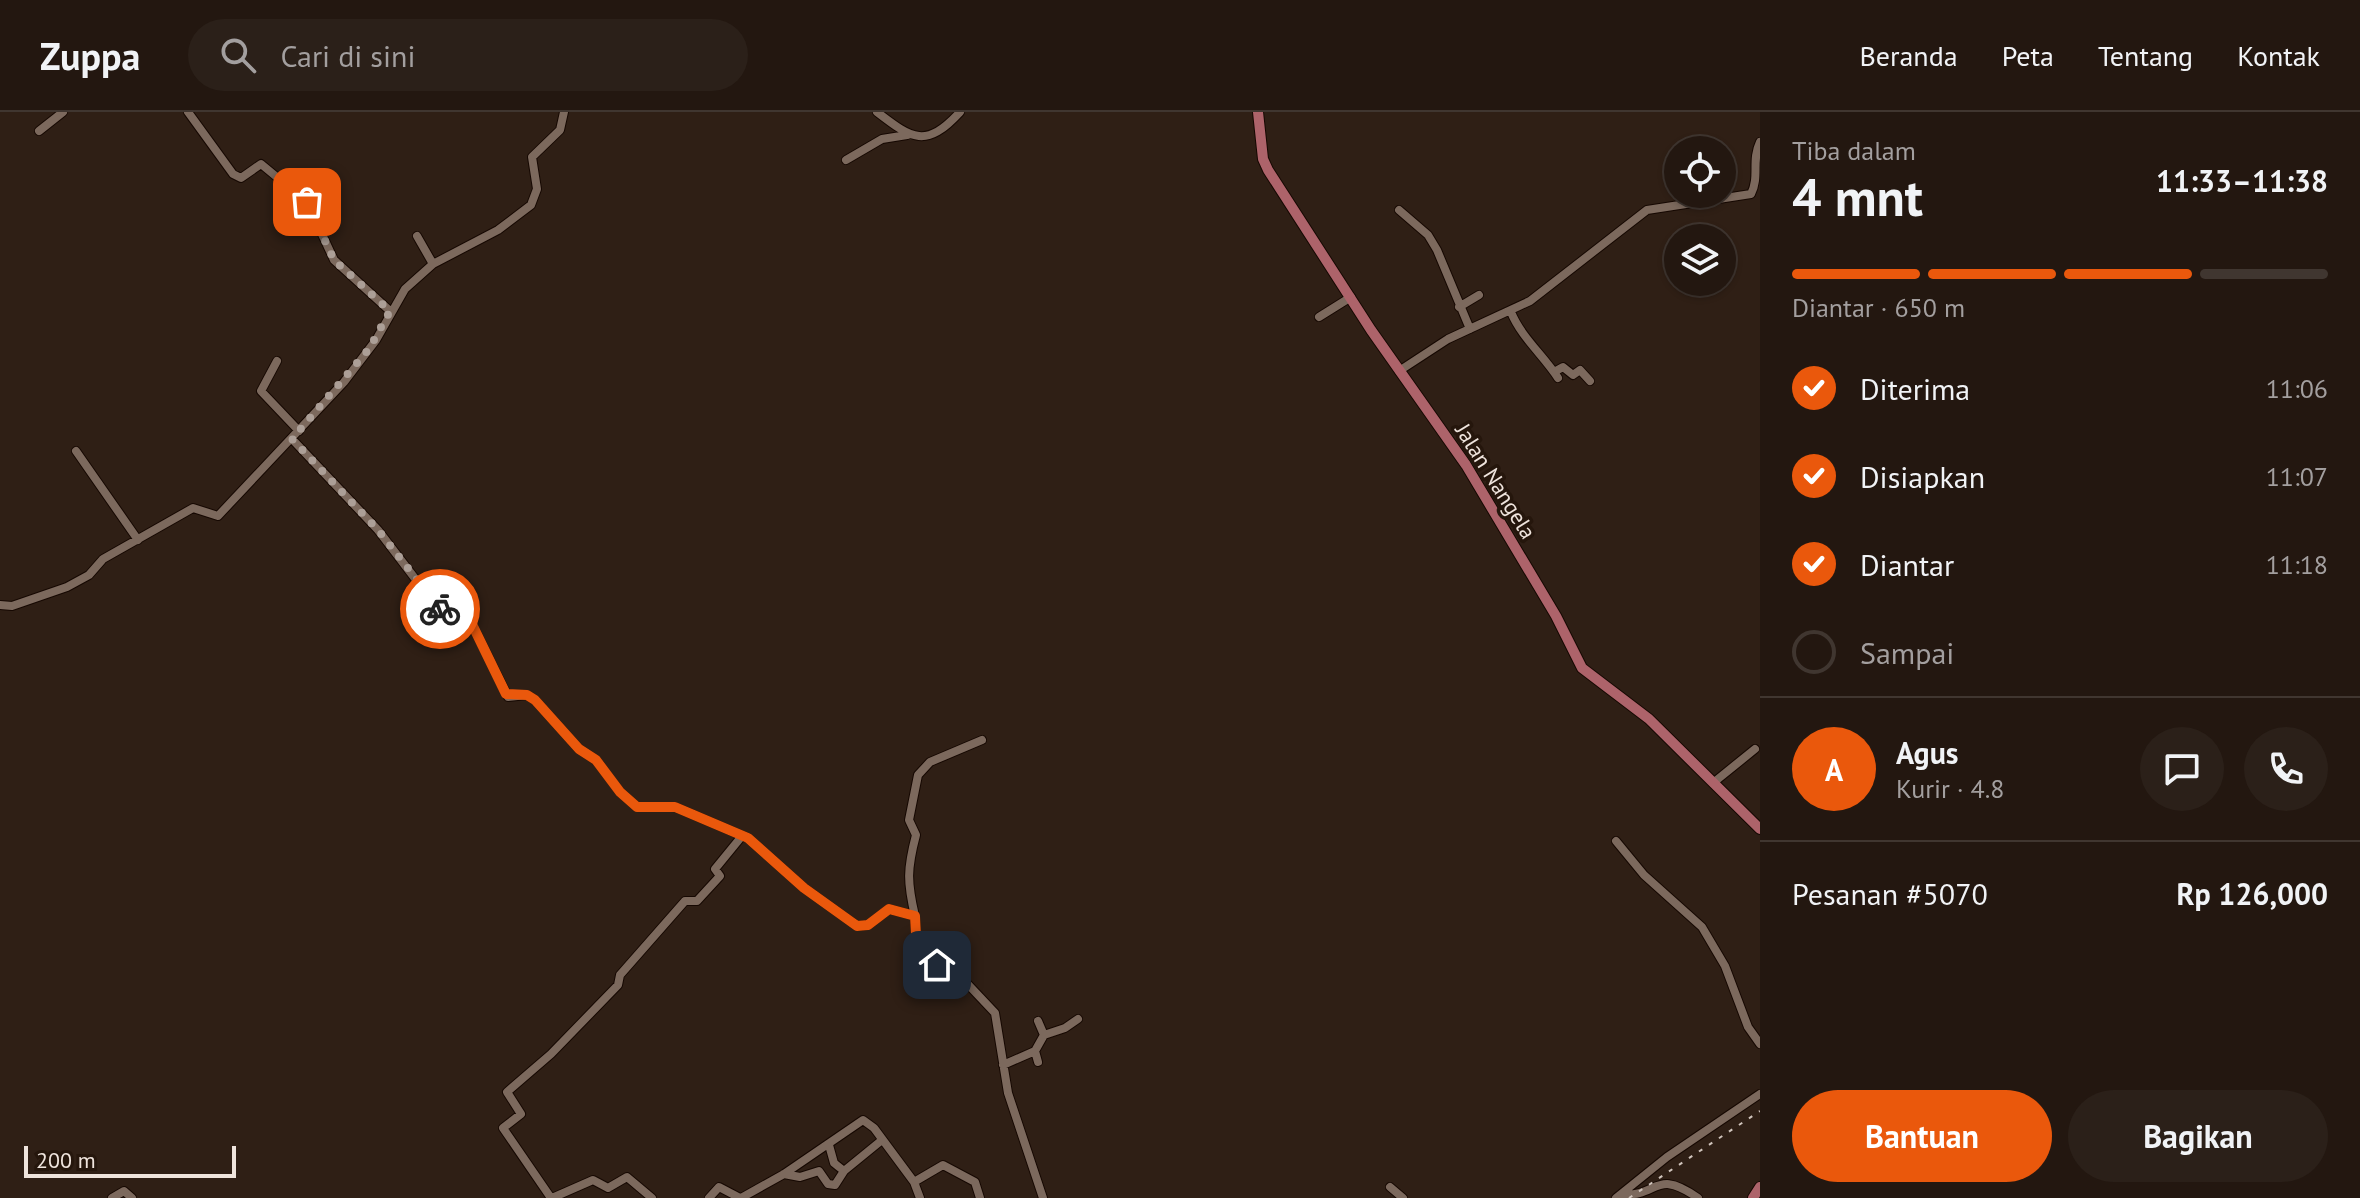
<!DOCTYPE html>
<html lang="id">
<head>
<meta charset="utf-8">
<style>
  body { margin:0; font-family:"PT Sans",sans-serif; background:#2b2019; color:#f1f3f6; height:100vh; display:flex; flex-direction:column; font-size:30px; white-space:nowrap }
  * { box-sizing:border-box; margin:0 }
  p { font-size:26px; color:#a39f9f }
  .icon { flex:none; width:44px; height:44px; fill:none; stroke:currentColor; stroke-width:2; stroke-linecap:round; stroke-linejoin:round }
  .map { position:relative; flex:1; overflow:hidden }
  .panel { display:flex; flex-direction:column; background:#231710; width:600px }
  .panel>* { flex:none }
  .buttons { position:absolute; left:1664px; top:24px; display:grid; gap:16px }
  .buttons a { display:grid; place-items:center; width:72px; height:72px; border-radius:50%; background:#231710; box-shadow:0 2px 6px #0004,0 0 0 2px #403630; font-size:40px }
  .scale { position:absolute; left:24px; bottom:20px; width:212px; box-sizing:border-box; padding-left:8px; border:4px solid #efe4dd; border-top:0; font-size:22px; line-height:28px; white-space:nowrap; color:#efe4dd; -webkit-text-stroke:6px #25160c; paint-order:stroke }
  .pin { position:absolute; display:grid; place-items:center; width:68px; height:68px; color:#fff; margin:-34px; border-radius:16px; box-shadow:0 4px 12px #0006 }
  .courier { position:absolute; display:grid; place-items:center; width:80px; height:80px; margin:-40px; border:6px solid #ea580c; border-radius:50%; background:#fff; color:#222; box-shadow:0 2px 10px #0007 }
  .headline em { font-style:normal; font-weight:600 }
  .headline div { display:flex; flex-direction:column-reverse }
  .headline { display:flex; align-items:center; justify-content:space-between; height:136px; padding:0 32px }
  h1 { font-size:52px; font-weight:600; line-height:60px }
  .bar { display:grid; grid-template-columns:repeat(4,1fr); gap:12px 8px; align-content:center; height:96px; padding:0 32px }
  .bar i { height:10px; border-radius:6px; background:#403630 }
  .bar .current { background:#ea580c }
  .bar p { grid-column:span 4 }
  .line { display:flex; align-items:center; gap:20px; padding:0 32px; border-top:2px solid #403630 }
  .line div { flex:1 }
  .round { display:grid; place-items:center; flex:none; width:84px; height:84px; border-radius:42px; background:#2b2019 }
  ol { padding:0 32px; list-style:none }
  li { display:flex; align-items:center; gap:24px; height:88px }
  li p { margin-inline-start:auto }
  li .icon { padding:8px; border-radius:50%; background:#ea580c; color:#fff; stroke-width:4 }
  li:last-child { color:#a39f9f }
  li i { width:44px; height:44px; border:4px solid #403630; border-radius:50% }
  .button { display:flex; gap:16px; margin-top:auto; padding:16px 32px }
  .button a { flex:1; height:92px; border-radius:48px; background:#ea580c; color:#fff; font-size:32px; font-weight:600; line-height:92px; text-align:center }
  .button a+a { background:#2b2019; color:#f1f3f6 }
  header { display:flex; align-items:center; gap:48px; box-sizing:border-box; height:112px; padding:0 40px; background:#231710; border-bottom:2px solid #403630 }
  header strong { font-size:38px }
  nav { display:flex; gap:44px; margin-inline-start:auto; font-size:28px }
  .search { width:560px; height:72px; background:#2b2019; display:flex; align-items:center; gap:20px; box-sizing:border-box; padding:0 28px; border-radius:44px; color:#a39f9f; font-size:30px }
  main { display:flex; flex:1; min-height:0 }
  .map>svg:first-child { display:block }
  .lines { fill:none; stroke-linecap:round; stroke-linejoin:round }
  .minor-casing { stroke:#160802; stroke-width:10 }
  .major-casing { stroke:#160802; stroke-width:12 }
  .minor { stroke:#7c695d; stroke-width:8 }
  .major { stroke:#ad636a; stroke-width:10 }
  .rail { stroke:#d0c4bc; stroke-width:2; stroke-dasharray:4 8; stroke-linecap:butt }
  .done { stroke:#ac9f97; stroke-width:8; stroke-dasharray:0 14.4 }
  .route { stroke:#ea580c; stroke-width:10 }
  .labels { text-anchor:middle; stroke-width:7; stroke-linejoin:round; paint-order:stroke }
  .street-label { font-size:22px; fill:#efe4dd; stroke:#25160c }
</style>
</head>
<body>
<header>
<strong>Zuppa</strong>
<div class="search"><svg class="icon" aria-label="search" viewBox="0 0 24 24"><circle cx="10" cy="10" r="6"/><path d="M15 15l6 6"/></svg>Cari di sini</div>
<nav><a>Beranda</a><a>Peta</a><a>Tentang</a><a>Kontak</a></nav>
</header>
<main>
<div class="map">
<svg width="1760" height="1086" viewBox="0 0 1760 1086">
  <rect width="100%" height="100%" fill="#2f1f15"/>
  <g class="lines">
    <defs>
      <path id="minor" d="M188,0L233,62L241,66L261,52L307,90L334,148L390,199
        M877,0C912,27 926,37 960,0
        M39,19L63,0
        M846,48L882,27L907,23
        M1399,98L1428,123L1437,138L1470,217
        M417,124L433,152
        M1459,195L1479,183
        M1511,200C1521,225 1544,244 1558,266
        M1319,205L1351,185
        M277,249L261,279L299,319
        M1399,259L1448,227L1530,189L1647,98L1751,82C1760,64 1751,49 1760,30
        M1554,260L1563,255L1573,263L1580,258L1590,269
        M292,327L378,418L436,494L447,502L462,500L469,506L508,585L527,583L535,588L579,637L596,648L620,680L637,695H675L748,726L804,776L857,814L868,813L889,797L915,804L917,841L961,865L995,901L1008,981L1043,1086
        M76,339L138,428
        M0,493L12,494L67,475L89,463L103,447L193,396L218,404L344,270L376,228L405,177L433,152L498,118L531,93L537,77L532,45L560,18L564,0
        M1713,671L1755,637
        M1616,729L1644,763L1702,815L1725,854L1748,915L1760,932
        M915,804C907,770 907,757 916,723L909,708L918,663L930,650L982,628
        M1038,909L1044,923
        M1035,939L1044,923L1065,916L1078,907
        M1003,953L1035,939L1038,950
        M829,1033L834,1051L844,1059
        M784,1062L800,1065L819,1059L828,1072L835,1073L844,1059L882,1028
        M914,1070L920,1086
        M1390,1075L1403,1086
        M1621,1082L1667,1045L1760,982
        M112,1086L124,1079L132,1086
        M551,1086L503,1016L521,1002L507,980L551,942L618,873L620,863L685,789H697L720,764L715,757L742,724
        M552,1086L593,1068L608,1076L627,1065L652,1086
        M709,1086L719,1075L740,1086
        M741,1086L784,1062L863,1008L874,1016L914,1070L943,1053L975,1070L980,1086
        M1616,1086L1621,1082C1659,1086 1654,1055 1698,1086"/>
      <path id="major" d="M1258,0L1263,47L1268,58L1371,218L1466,353L1556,504L1582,556L1649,607L1760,717
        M1753,1086L1760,1075"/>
    </defs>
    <!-- minor casing -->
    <use href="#minor" class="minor-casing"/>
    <!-- major casing -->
    <use href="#major" class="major-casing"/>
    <!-- minor -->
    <use href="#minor" class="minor"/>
    <!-- major -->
    <use href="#major" class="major"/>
    <!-- rail -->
    <path class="rail" d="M1629,1086L1760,999"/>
  </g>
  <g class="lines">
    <!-- done -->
    <path class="done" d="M307,90L334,148L390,199L369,237L292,327L378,418L440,497"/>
    <!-- route -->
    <path class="route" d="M440,497L447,502L459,499L469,506L506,582L527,583L535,588L579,637L596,648L620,680L637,695H675L748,726L804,776L857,814L868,813L889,797L915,804L917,841L937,853"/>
  </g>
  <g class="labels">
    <!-- street labels -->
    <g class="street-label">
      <text transform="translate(1496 369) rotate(58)" y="8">Jalan Nangela</text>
    </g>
  </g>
</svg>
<div class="buttons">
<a><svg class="icon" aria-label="locate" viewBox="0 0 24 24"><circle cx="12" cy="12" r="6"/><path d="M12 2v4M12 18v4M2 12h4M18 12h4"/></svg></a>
<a><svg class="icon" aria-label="layers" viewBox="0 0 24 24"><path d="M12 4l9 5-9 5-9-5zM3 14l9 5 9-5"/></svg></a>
</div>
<div class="scale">200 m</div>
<div class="pin" style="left:307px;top:90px;background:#ea580c"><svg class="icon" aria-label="bag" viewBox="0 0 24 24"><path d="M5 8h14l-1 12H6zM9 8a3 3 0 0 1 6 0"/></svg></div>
<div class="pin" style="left:937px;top:853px;background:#1f2937"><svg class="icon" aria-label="home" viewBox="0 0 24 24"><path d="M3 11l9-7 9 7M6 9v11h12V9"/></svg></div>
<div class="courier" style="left:440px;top:497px"><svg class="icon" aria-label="bike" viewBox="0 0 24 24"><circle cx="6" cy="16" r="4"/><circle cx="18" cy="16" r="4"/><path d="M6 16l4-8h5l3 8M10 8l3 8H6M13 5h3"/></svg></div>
</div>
<section class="panel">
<div class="headline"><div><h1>4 mnt</h1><p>Tiba dalam</p></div><em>11:33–11:38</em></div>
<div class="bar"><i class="current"></i><i class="current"></i><i class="current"></i><i></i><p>Diantar · 650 m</p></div>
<ol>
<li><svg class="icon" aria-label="check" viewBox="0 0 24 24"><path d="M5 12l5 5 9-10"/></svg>Diterima<p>11:06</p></li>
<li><svg class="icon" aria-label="check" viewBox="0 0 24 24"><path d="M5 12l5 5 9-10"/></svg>Disiapkan<p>11:07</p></li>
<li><svg class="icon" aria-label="check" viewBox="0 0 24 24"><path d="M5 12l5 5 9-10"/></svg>Diantar<p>11:18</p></li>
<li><i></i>Sampai</li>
</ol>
<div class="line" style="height:144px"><b class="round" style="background:#ea580c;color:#fff">A</b><div><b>Agus</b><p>Kurir · 4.8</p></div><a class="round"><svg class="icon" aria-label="chat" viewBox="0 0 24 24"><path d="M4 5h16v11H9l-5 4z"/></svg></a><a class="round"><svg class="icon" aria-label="phone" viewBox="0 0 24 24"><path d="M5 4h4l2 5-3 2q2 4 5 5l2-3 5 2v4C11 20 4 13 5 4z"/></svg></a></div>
<div class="line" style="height:104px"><div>Pesanan #5070</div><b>Rp 126,000</b></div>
<div class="button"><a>Bantuan</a><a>Bagikan</a></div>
</section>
</main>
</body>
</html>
